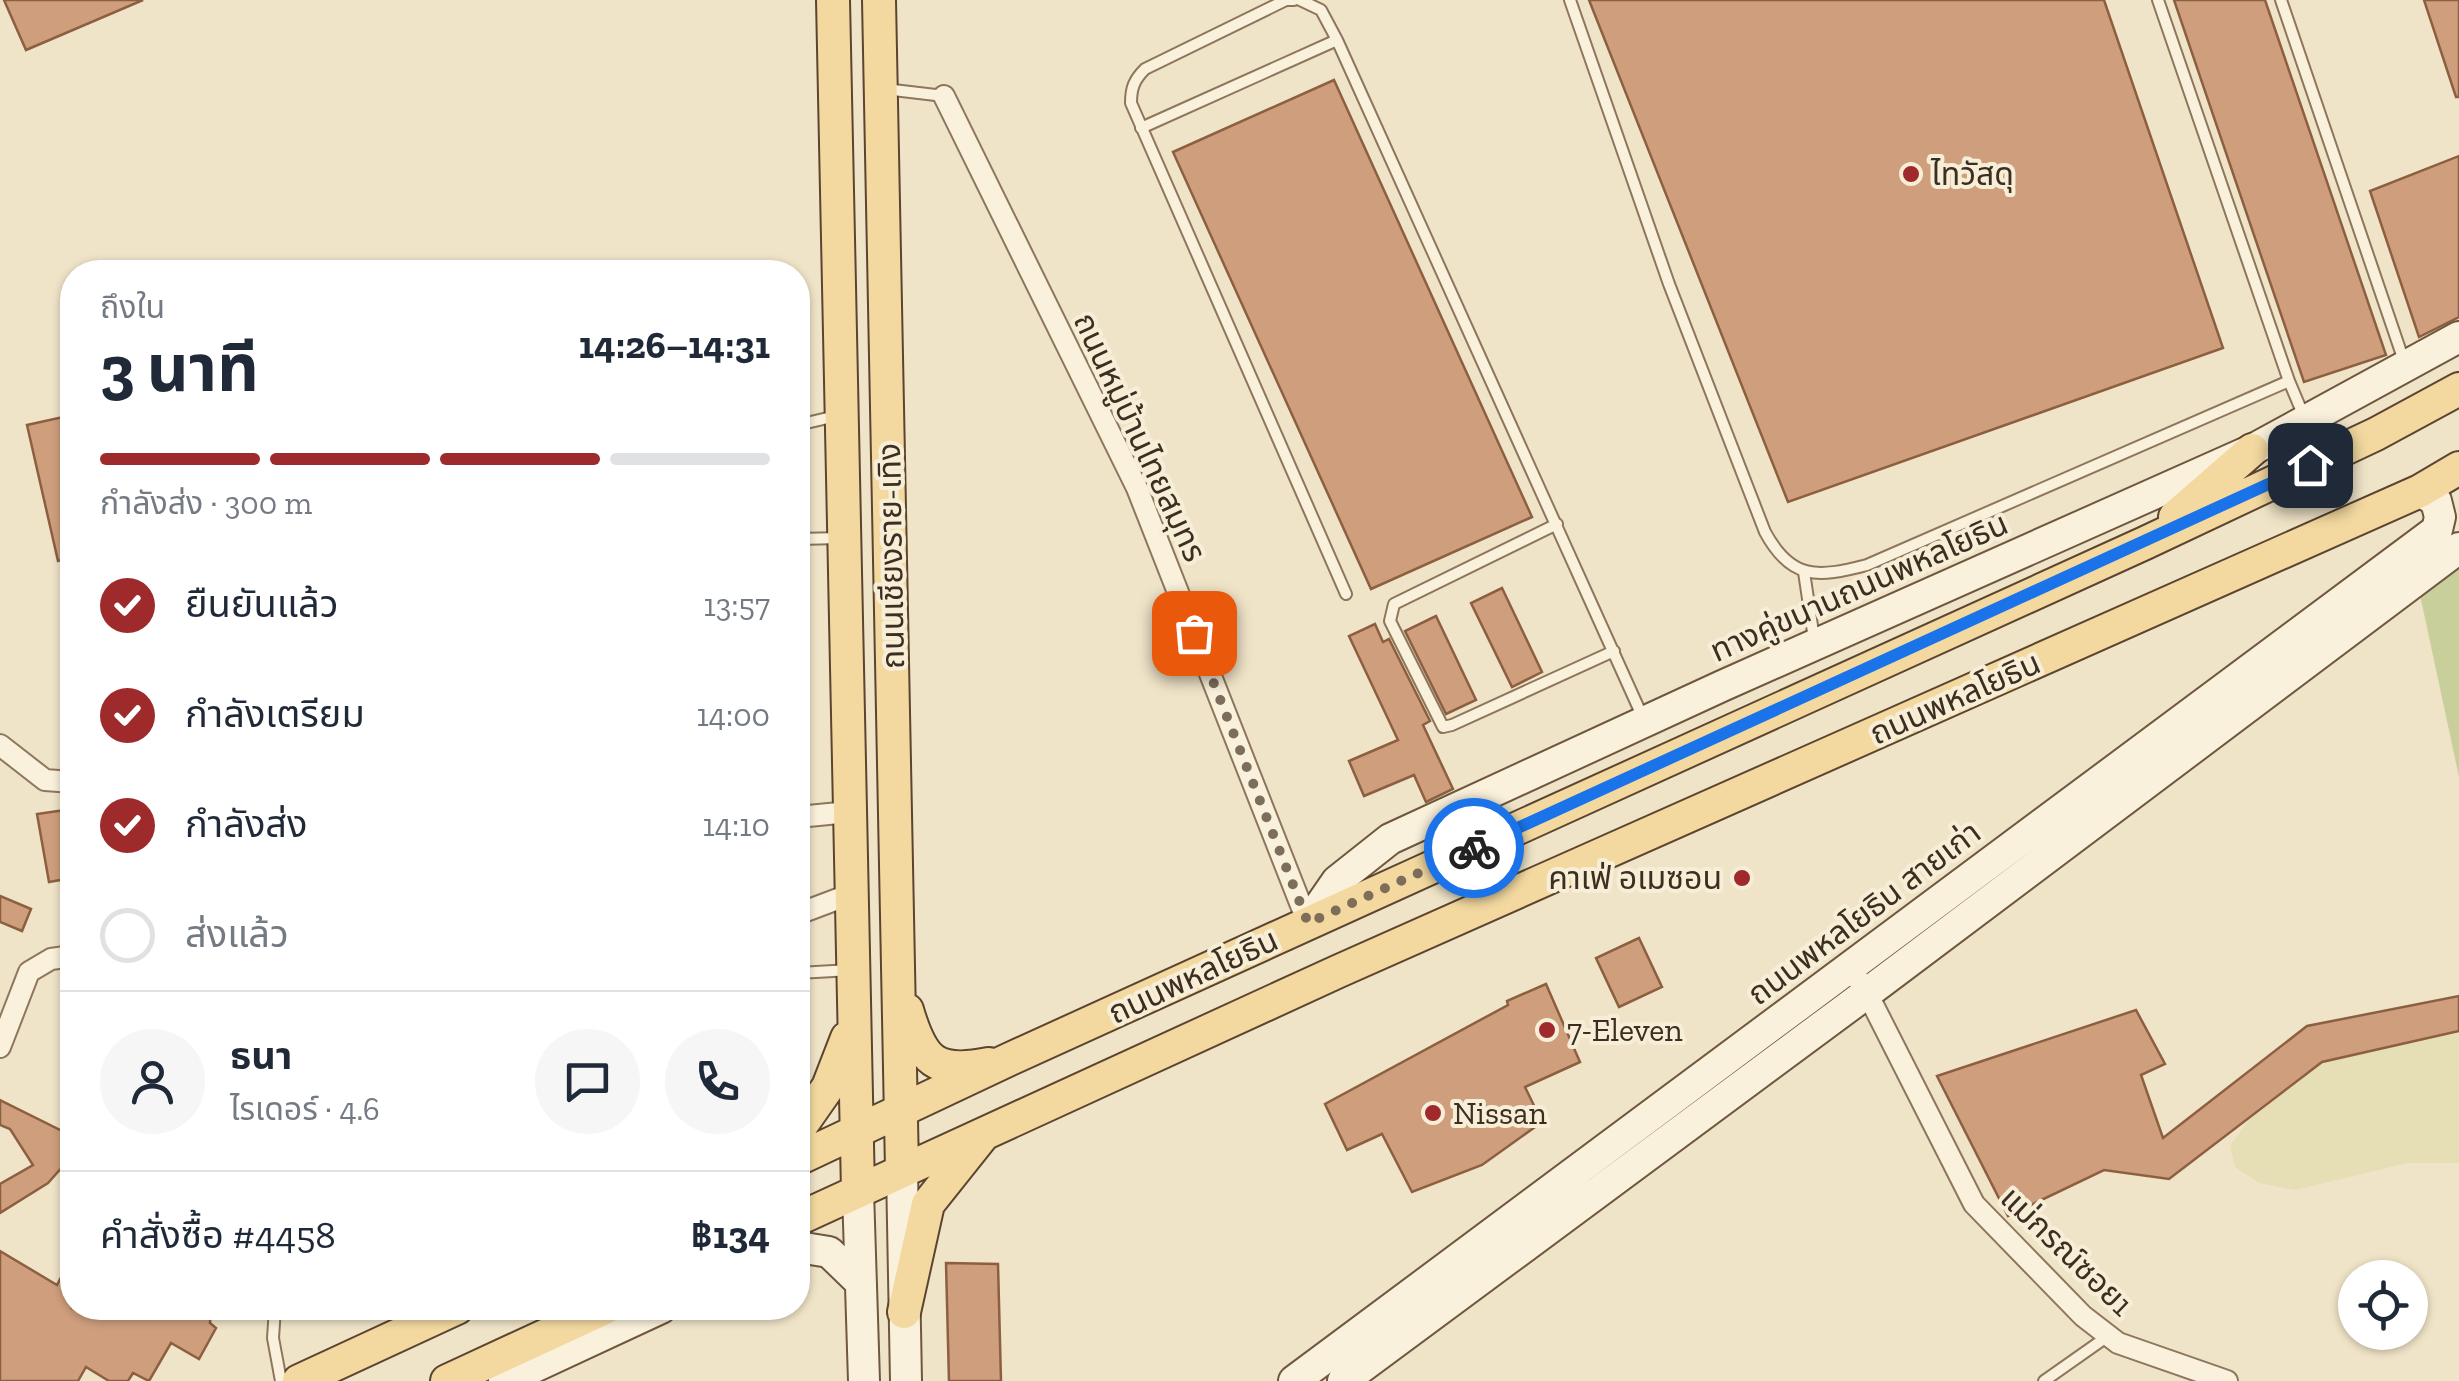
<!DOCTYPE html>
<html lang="th">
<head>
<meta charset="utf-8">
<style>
  body { margin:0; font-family:"Zilla Slab","Noto Sans Thai",serif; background:#f6f6f7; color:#1f2937; height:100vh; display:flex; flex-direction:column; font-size:38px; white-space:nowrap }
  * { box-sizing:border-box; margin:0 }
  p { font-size:32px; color:#747a83 }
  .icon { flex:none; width:55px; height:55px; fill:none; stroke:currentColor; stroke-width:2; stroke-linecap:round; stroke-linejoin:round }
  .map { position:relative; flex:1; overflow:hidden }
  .sheet { position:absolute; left:60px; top:260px; width:750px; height:1060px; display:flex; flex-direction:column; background:#fff; border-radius:40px; box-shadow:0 2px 8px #0004 }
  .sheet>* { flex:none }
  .controls { position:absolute; left:2338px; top:1260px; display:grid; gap:20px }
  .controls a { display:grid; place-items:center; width:90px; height:90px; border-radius:50%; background:#fff; box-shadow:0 2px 8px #0004; font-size:50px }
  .pin { position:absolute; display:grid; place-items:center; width:85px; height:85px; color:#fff; margin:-42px; border-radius:20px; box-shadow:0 5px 15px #0006 }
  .courier { position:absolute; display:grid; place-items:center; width:100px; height:100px; margin:-50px; border:8px solid #1a73e8; border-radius:50%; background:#fff; color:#222; box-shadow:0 2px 12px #0007 }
  .head em { font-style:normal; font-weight:700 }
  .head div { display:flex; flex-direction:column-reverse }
  .head { display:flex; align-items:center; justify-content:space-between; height:170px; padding:0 40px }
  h1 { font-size:65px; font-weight:700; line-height:75px }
  .bar { display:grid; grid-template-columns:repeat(4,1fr); gap:15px 10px; align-content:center; height:120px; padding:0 40px }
  .bar i { height:12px; border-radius:8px; background:#e0e1e3 }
  .bar .active { background:#9e2a2b }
  .bar p { grid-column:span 4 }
  .line { display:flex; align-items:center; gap:25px; padding:0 40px; border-top:2px solid #e0e1e3 }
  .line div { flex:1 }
  .round { display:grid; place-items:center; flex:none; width:105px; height:105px; border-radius:52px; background:#f6f6f7 }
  ol { padding:0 40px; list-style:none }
  li { display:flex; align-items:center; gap:30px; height:110px }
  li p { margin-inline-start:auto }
  li .icon { padding:10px; border-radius:50%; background:#9e2a2b; color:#fff; stroke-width:4 }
  li:last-child { color:#747a83 }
  li i { width:55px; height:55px; border:5px solid #e0e1e3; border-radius:50% }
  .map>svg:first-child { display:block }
  .farmland { fill:#e6deb5 }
  .green { fill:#c9cf9b }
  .building { fill:#cf9f7d; stroke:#8d5f41; stroke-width:2.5 }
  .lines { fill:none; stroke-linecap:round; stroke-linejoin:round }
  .service-casing { stroke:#8d765c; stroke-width:14 }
  .minor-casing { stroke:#8d765c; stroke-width:24 }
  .secondary-casing { stroke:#6f573f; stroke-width:34 }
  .primary-casing { stroke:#5b4430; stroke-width:36 }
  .service { stroke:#faf1dc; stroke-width:10 }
  .minor { stroke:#faf1dc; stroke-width:20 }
  .secondary { stroke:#faf1dc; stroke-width:30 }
  .primary { stroke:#f3d9a0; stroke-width:32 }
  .done { stroke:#7c6e5b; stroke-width:10; stroke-dasharray:0 18 }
  .route { stroke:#1a73e8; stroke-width:12 }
  .poi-dot { fill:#9e2a2b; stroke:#f7eed8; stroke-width:4 }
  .labels { text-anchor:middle; stroke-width:8; stroke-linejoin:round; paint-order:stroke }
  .poi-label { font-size:32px; fill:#3d2e20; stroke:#f7eed8; text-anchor:start }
  .street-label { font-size:32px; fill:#3d2e20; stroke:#f7eed8 }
</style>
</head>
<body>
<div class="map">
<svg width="2459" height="1381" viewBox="0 0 2459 1381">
  <rect width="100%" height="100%" fill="#f0e4c8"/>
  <!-- farmland -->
  <path class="farmland" d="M2459,1031V1163H2407L2295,1190L2259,1183L2235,1167L2230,1146L2249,1120L2322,1062Z"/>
  <!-- green -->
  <path class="green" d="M2459,548V777L2417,581Z"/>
  <!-- building -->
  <path class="building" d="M4,0H143L26,50Z
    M1589,0H2104L2223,348L1788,502Z
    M2174,0H2265L2386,355L2304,382Z
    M2424,0H2459V97H2456Z
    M1334,80L1532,517L1371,589L1173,152Z
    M2459,156V317L2419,337L2370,191Z
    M72,415V557L58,561L27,425Z
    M1502,588L1542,672L1512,687L1471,603Z
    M1436,616L1476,700L1446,714L1405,631Z
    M1375,624L1383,642L1389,639L1430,721L1423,725L1453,789L1426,802L1414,775L1364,796L1349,761L1398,740L1349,636Z
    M72,809V878L49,882L37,814Z
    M0,896L31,909L22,931L0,922Z
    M1639,938L1662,987L1619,1007L1596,958Z
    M1546,984L1580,1062L1525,1087L1542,1122L1482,1165L1412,1192L1382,1134L1347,1150L1325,1104L1508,1005L1507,1001Z
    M2459,996V1031L2322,1062L2169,1179L2104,1170L2008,1216L1937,1076L2136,1010L2165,1064L2141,1075L2163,1138L2307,1026Z
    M0,1100L72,1136L68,1153L72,1156L48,1183L0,1213V1184L33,1165L10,1129L0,1125Z
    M0,1251L57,1285L72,1256V1308H211L210,1323L216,1328L199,1359L171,1343L149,1381L133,1373L128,1381H109L86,1367L78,1381H0Z
    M946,1263L998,1264L1001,1381H949Z"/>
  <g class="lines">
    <defs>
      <path id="service" d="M1294,0H1286L1145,69C1134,80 1131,88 1131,103L1346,594
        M1300,0L1321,10L1337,40L1644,720
        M1570,0L1669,284L1765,532C1791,580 1817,578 1867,565L2289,381
        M2158,0L2289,381L2305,419
        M2281,0L2405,364
        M885,89L944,96
        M1141,128L1337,40
        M798,425L836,416
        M1557,524L1394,604L1390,621L1443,727L1452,725L1614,651
        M798,539L841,538
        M1804,572L1814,639
        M798,973L851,970
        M275,1308L273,1338L281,1381
        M2044,1381L2108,1336"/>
      <path id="minor" d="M944,96L1137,488L1308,923
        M0,745L45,780L72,782
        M798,817L849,812
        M798,914L851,894
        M1850,967L1867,993L1974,1204L2083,1316L2118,1343L2227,1381
        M0,1047L29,972L51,959L72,956"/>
      <path id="secondary" d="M1308,923L1337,881L1390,839L1722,686L2252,450L2459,337
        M902,1170L906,1381
        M858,1191L864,1381
        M798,1247L829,1252L861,1283
        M504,1381L661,1308
        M1294,1381L2437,530L2440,517L2436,501L2420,491
        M1343,1381L1867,993L2459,548"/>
      <path id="primary" d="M833,0L858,1191
        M879,0L902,1170
        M2175,517L2252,450
        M907,1010C922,1061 935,1075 989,1064
        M798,1130L828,1087L847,1038
        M798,1159L1010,1059L2145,543L2376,434L2459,389
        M798,1219L1339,971L2420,491L2459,468
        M904,1312L928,1204L983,1135
        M299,1381L457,1308
        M447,1381L605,1308"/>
    </defs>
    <!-- service casing -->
    <use href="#service" class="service-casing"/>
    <!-- minor casing -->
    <use href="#minor" class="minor-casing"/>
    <!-- secondary casing -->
    <use href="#secondary" class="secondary-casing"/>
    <!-- primary casing -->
    <use href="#primary" class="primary-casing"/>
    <!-- service -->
    <use href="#service" class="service"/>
    <!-- minor -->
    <use href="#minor" class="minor"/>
    <!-- secondary -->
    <use href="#secondary" class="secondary"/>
    <!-- primary -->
    <use href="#primary" class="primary"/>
  </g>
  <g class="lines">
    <!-- done -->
    <path class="done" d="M1194,633L1308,923L1474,848"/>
    <!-- route -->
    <path class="route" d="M1474,848L2310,465"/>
  </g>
  <!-- markers -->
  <g class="poi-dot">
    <circle cx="1911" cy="174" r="10"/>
    <circle cx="1742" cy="878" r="10"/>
    <circle cx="1547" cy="1030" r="10"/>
    <circle cx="1433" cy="1113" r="10"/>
  </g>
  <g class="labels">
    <!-- poi labels -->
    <g class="poi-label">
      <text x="1931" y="185">ไทวัสดุ</text>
      <text x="1722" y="889" text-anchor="end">คาเฟ่ อเมซอน</text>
      <text x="1567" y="1041">7-Eleven</text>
      <text x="1453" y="1124">Nissan</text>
    </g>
    <!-- street labels -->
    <g class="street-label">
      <text transform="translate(1140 437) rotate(65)" y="11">ถนนหมู่บ้านไทยสมุทร</text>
      <text transform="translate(891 556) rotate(-91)" y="11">ถนนเชียงราย-เทิง</text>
      <text transform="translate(1859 587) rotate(-24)" y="11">ทางคู่ขนานถนนพหลโยธิน</text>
      <text transform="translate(1955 698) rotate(-24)" y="11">ถนนพหลโยธิน</text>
      <text transform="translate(1864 913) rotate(-37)" y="11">ถนนพหลโยธิน สายเก่า</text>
      <text transform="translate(1193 976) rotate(-25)" y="11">ถนนพหลโยธิน</text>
      <text transform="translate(2067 1251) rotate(44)" y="11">แม่กรณ์ซอย1</text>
    </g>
  </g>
</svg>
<div class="controls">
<a><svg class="icon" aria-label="locate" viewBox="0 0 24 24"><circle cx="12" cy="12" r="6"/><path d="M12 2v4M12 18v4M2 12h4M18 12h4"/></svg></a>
</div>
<div class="pin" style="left:1194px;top:633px;background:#ea580c"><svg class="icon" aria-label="bag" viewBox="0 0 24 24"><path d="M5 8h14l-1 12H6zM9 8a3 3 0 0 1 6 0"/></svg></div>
<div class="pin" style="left:2310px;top:465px;background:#1f2937"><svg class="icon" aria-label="home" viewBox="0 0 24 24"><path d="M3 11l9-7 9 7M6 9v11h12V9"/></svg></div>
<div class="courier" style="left:1474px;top:848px"><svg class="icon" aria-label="bike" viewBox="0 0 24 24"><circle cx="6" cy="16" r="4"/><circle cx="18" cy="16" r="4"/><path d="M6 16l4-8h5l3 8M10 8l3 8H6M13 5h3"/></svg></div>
<section class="sheet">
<div class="head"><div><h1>3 นาที</h1><p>ถึงใน</p></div><em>14:26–14:31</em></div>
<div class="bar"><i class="active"></i><i class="active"></i><i class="active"></i><i></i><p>กำลังส่ง · 300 m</p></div>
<ol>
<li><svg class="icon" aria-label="check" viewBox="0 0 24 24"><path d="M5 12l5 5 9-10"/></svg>ยืนยันแล้ว<p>13:57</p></li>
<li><svg class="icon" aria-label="check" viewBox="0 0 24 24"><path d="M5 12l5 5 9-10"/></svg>กำลังเตรียม<p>14:00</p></li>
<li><svg class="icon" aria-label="check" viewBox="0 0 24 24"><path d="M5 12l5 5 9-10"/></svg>กำลังส่ง<p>14:10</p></li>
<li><i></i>ส่งแล้ว</li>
</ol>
<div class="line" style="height:180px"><a class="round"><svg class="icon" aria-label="person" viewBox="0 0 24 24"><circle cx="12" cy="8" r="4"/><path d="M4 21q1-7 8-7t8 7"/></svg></a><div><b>ธนา</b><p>ไรเดอร์ · 4.6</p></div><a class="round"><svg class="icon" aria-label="chat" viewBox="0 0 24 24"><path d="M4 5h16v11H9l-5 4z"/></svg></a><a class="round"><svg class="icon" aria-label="phone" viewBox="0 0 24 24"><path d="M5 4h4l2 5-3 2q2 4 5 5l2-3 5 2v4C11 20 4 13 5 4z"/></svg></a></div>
<div class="line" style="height:130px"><div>คำสั่งซื้อ #4458</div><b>฿134</b></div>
</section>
</div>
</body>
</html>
